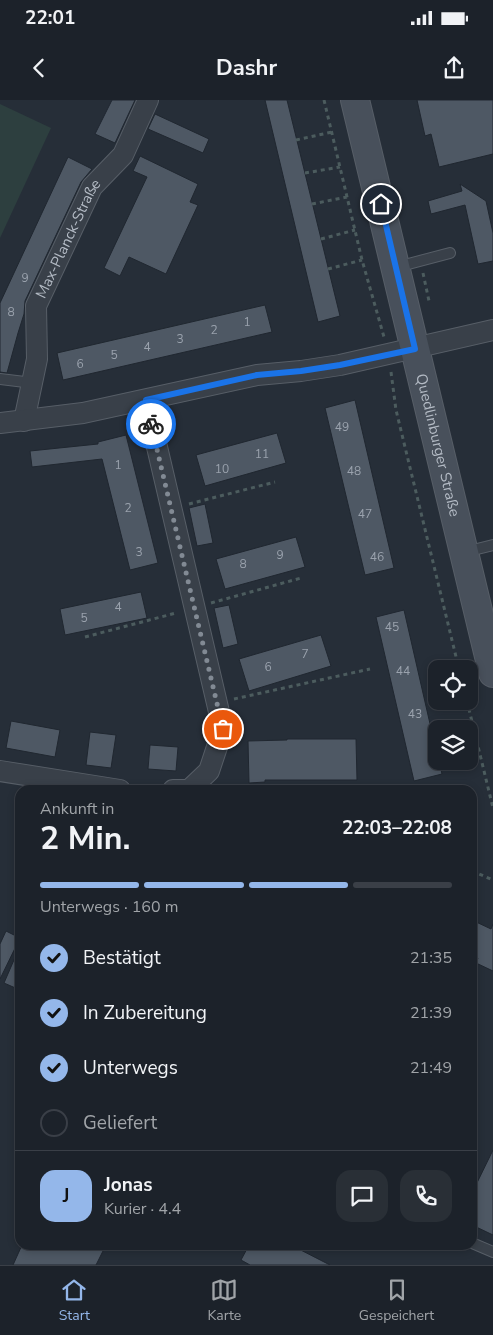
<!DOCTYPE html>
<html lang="de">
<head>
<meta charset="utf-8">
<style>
  body { margin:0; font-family:"Nunito Sans",sans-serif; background:#292f36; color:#f1f3f6; height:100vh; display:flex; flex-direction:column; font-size:19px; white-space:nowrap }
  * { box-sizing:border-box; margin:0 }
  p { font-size:16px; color:#a0a4a8 }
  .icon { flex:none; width:28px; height:28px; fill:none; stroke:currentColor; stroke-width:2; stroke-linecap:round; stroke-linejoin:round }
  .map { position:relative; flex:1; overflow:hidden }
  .side { position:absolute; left:15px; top:685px; width:462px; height:465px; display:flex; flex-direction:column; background:#1c222a; border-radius:15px; box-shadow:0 2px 8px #0003,0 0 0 1px #3a3f47 }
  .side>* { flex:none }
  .controls { position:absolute; left:428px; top:560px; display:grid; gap:10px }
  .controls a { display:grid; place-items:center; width:50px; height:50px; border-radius:10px; background:#1c222a; box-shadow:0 2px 8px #0003,0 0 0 1px #3a3f47; font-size:25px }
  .pin { position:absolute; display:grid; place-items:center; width:42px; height:42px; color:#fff; margin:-21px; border:2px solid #fff; border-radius:50%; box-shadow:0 1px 5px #0007 }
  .courier { position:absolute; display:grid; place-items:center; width:50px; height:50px; margin:-25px; border:4px solid #1a73e8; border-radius:50%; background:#fff; color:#222; box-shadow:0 1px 6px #0007 }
  .headline em { font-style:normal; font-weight:700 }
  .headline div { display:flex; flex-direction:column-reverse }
  .headline { display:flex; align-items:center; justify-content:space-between; height:85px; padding:0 25px }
  h1 { font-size:32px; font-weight:700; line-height:38px }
  .bar { display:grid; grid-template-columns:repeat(4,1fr); gap:8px 5px; align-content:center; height:60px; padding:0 25px }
  .bar i { height:6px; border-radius:4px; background:#3a3f47 }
  .bar .on { background:#94b7ea }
  .bar p { grid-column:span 4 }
  .line { display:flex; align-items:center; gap:12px; padding:0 25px; border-top:1px solid #3a3f47 }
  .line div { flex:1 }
  .round { display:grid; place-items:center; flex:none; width:52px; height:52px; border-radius:15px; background:#292f36 }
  ol { padding:0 25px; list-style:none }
  li { display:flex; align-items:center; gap:15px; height:55px }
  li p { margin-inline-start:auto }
  li .icon { padding:5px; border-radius:50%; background:#94b7ea; color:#111; stroke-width:4 }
  li:last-child { color:#a0a4a8 }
  li i { width:28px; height:28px; border:2px solid #3a3f47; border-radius:50% }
  .status { display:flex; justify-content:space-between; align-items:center; height:35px; padding:0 25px; background:#1c222a; direction:ltr }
  .status svg { height:14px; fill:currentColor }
  header { display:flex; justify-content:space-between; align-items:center; height:65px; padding:0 25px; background:#1c222a; font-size:22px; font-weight:700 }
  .dock { display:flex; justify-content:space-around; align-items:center; height:70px; border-top:1px solid #3a3f47; background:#1c222a; font-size:14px; color:#a0a4a8 }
  .dock a { display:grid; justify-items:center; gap:2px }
  .dock .on { color:#94b7ea }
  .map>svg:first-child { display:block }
  .green { fill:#2d3f3f }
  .building { fill:#4e5864; stroke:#202730 }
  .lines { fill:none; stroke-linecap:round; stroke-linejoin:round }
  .service-casing { stroke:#575e67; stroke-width:12 }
  .minor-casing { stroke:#575e67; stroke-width:22 }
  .secondary-casing { stroke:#575e67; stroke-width:30 }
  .path { stroke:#4c5c5e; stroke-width:3; stroke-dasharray:4 4; stroke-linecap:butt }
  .service { stroke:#394049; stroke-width:10 }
  .minor { stroke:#394049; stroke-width:20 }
  .secondary { stroke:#48505b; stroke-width:28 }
  .done { stroke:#828a94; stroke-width:5; stroke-dasharray:0 9 }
  .route { stroke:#1a73e8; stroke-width:6 }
  .labels { text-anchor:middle; stroke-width:4; stroke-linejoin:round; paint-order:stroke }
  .number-label { font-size:12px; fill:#9aa2ad }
  .street-label { font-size:15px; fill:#b4bbc5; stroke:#1e252e }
</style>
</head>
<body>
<div class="status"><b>22:01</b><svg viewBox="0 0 49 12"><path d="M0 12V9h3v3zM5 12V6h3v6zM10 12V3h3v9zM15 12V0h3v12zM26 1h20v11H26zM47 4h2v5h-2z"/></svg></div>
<header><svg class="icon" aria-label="back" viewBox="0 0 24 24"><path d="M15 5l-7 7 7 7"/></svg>Dashr<svg class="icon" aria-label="share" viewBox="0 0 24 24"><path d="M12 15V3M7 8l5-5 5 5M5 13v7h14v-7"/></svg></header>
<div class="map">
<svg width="493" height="1165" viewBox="0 0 493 1165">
  <rect width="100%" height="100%" fill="#262e38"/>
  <!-- green -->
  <path class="green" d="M0,4L51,28L0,138Z"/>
  <!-- building -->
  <path class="building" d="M112,0H135L115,43L95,34Z
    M265,0H287L340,216L318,222Z
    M417,0H493V54L439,67L431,34L425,36Z
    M155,14L209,39L203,53L148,29Z
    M140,56L198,84L190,102L198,105L166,174L129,157L120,176L104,168L147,77L133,71Z
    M68,57L92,69L81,82L25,201L24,214L18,233L7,273L0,272V203Z
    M460,84L486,101L493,133V161L478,164L465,105L431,114L428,101L462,91Z
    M265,205L272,232L63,280L57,253Z
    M355,300L394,468L365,475L325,308Z
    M277,333L286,363L205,386L196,355Z
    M126,335L158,463L130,470L102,359L32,367L30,351L98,344V342Z
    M205,404L213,443L197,446L189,408Z
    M296,437L305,467L225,489L216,459Z
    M141,492L147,518L65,535L60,509Z
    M229,505L238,544L223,548L214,508Z
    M404,510L436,650V661H439L442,674L414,681L376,517Z
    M321,535L331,566L249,591L239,559Z
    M11,621L60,630L55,657L6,648Z
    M90,632L116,635L111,668L86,665Z
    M287,639H356L357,680H265V682L249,683L248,641L287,640Z
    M150,645L178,647L176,671L148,669Z
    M472,820L491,829L493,824V871L476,863L478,858L472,855Z
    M6,831L20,838L0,879V844Z
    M20,846V890L4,883Z
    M493,1050V1135L472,1125V1093Z
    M22,1145H106L96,1165H13Z
    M249,1145H291L330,1165H250L241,1160Z"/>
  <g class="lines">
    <defs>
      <path id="service" d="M397,167L450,153
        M0,279L33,283
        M465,452L493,445
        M472,1143L493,1152"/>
      <g id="minor">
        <path d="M146,300L223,629L209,671L189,690H173"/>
        <path id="s1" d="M24,321L37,259L36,206L92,87L123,55L148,0"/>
        <path d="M0,323L83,313L257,275L301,271L340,265L493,230"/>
        <path d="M0,671L120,690"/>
      </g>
      <g id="secondary">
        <path id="s2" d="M355,0L493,573"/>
      </g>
    </defs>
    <!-- service casing -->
    <use href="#service" class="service-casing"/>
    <!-- minor casing -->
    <use href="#minor" class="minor-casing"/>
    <!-- secondary casing -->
    <use href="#secondary" class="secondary-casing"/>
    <!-- path -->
    <path class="path" d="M324,0L362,160L384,237
      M296,40L332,32
      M305,73L340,67
      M312,104L347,97
      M321,139L355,130
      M328,169L362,160
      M423,173L429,201
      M391,272L396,310L459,569
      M189,404L275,382
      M211,503L301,478
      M85,537L176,513
      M234,599L370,569
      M467,601L493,708
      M472,771L493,780"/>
    <!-- service -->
    <use href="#service" class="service"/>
    <!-- minor -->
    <use href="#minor" class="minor"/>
    <!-- secondary -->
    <use href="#secondary" class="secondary"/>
  </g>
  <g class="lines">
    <!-- done -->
    <path class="done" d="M151,324L223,629"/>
    <!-- route -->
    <path class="route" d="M151,324L146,300L257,275L301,271L340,265L415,249L381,104"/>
  </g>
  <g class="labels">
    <!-- number labels -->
    <g class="number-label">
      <text x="25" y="182">9</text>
      <text x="11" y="216">8</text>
      <text x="247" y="226">1</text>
      <text x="214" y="234">2</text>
      <text x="180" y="243">3</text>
      <text x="147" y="251">4</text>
      <text x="114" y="259">5</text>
      <text x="80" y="268">6</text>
      <text x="342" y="331">49</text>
      <text x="262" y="358">11</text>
      <text x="118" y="369">1</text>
      <text x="222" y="373">10</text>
      <text x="354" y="375">48</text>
      <text x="128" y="412">2</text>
      <text x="365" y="418">47</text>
      <text x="139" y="456">3</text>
      <text x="280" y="459">9</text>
      <text x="377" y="461">46</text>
      <text x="243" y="468">8</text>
      <text x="118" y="511">4</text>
      <text x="84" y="522">5</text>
      <text x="392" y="531">45</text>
      <text x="305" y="558">7</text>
      <text x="268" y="571">6</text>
      <text x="403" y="575">44</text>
      <text x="415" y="618">43</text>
    </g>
    <!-- street labels -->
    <g class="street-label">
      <text dy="5" stroke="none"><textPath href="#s1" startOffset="191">Max-Planck-Straße</textPath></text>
      <text dy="5" stroke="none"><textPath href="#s2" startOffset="355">Quedlinburger Straße</textPath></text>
    </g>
  </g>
</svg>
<div class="controls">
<a><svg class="icon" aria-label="locate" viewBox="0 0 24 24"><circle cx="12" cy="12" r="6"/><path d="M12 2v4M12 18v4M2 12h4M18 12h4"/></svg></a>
<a><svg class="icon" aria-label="layers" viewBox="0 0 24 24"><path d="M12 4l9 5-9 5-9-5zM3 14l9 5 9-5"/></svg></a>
</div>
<div class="pin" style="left:223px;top:629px;background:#ea580c"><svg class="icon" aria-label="bag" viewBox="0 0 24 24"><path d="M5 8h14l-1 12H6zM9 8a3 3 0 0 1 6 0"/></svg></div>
<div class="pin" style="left:381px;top:104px;background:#1f2937"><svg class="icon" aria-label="home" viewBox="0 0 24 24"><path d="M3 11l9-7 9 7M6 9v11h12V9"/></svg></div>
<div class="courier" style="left:151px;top:324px"><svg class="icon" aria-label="bike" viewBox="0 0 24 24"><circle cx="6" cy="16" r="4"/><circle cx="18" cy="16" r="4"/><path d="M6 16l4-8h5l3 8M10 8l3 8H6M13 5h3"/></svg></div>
<section class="side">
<div class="headline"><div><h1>2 Min.</h1><p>Ankunft in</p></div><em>22:03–22:08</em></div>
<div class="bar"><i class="on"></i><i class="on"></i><i class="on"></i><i></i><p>Unterwegs · 160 m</p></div>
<ol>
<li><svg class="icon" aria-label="check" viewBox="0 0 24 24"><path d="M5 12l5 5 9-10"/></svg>Bestätigt<p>21:35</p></li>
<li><svg class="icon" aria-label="check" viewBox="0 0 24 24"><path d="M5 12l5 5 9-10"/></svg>In Zubereitung<p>21:39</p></li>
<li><svg class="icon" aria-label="check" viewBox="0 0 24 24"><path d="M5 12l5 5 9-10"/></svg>Unterwegs<p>21:49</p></li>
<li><i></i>Geliefert</li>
</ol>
<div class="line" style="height:90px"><b class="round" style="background:#94b7ea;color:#111">J</b><div><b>Jonas</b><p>Kurier · 4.4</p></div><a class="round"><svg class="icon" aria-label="chat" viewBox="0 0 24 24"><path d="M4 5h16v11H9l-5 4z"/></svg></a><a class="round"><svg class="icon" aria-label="phone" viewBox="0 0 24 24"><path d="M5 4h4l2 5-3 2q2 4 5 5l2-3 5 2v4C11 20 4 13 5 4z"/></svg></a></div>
</section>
</div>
<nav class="dock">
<a class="on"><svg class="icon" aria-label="home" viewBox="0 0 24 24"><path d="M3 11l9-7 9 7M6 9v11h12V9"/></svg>Start</a>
<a><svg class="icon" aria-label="map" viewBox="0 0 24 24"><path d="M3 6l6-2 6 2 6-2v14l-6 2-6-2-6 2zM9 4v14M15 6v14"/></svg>Karte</a>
<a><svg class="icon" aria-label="saved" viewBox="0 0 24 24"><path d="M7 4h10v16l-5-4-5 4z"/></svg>Gespeichert</a>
</nav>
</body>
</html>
